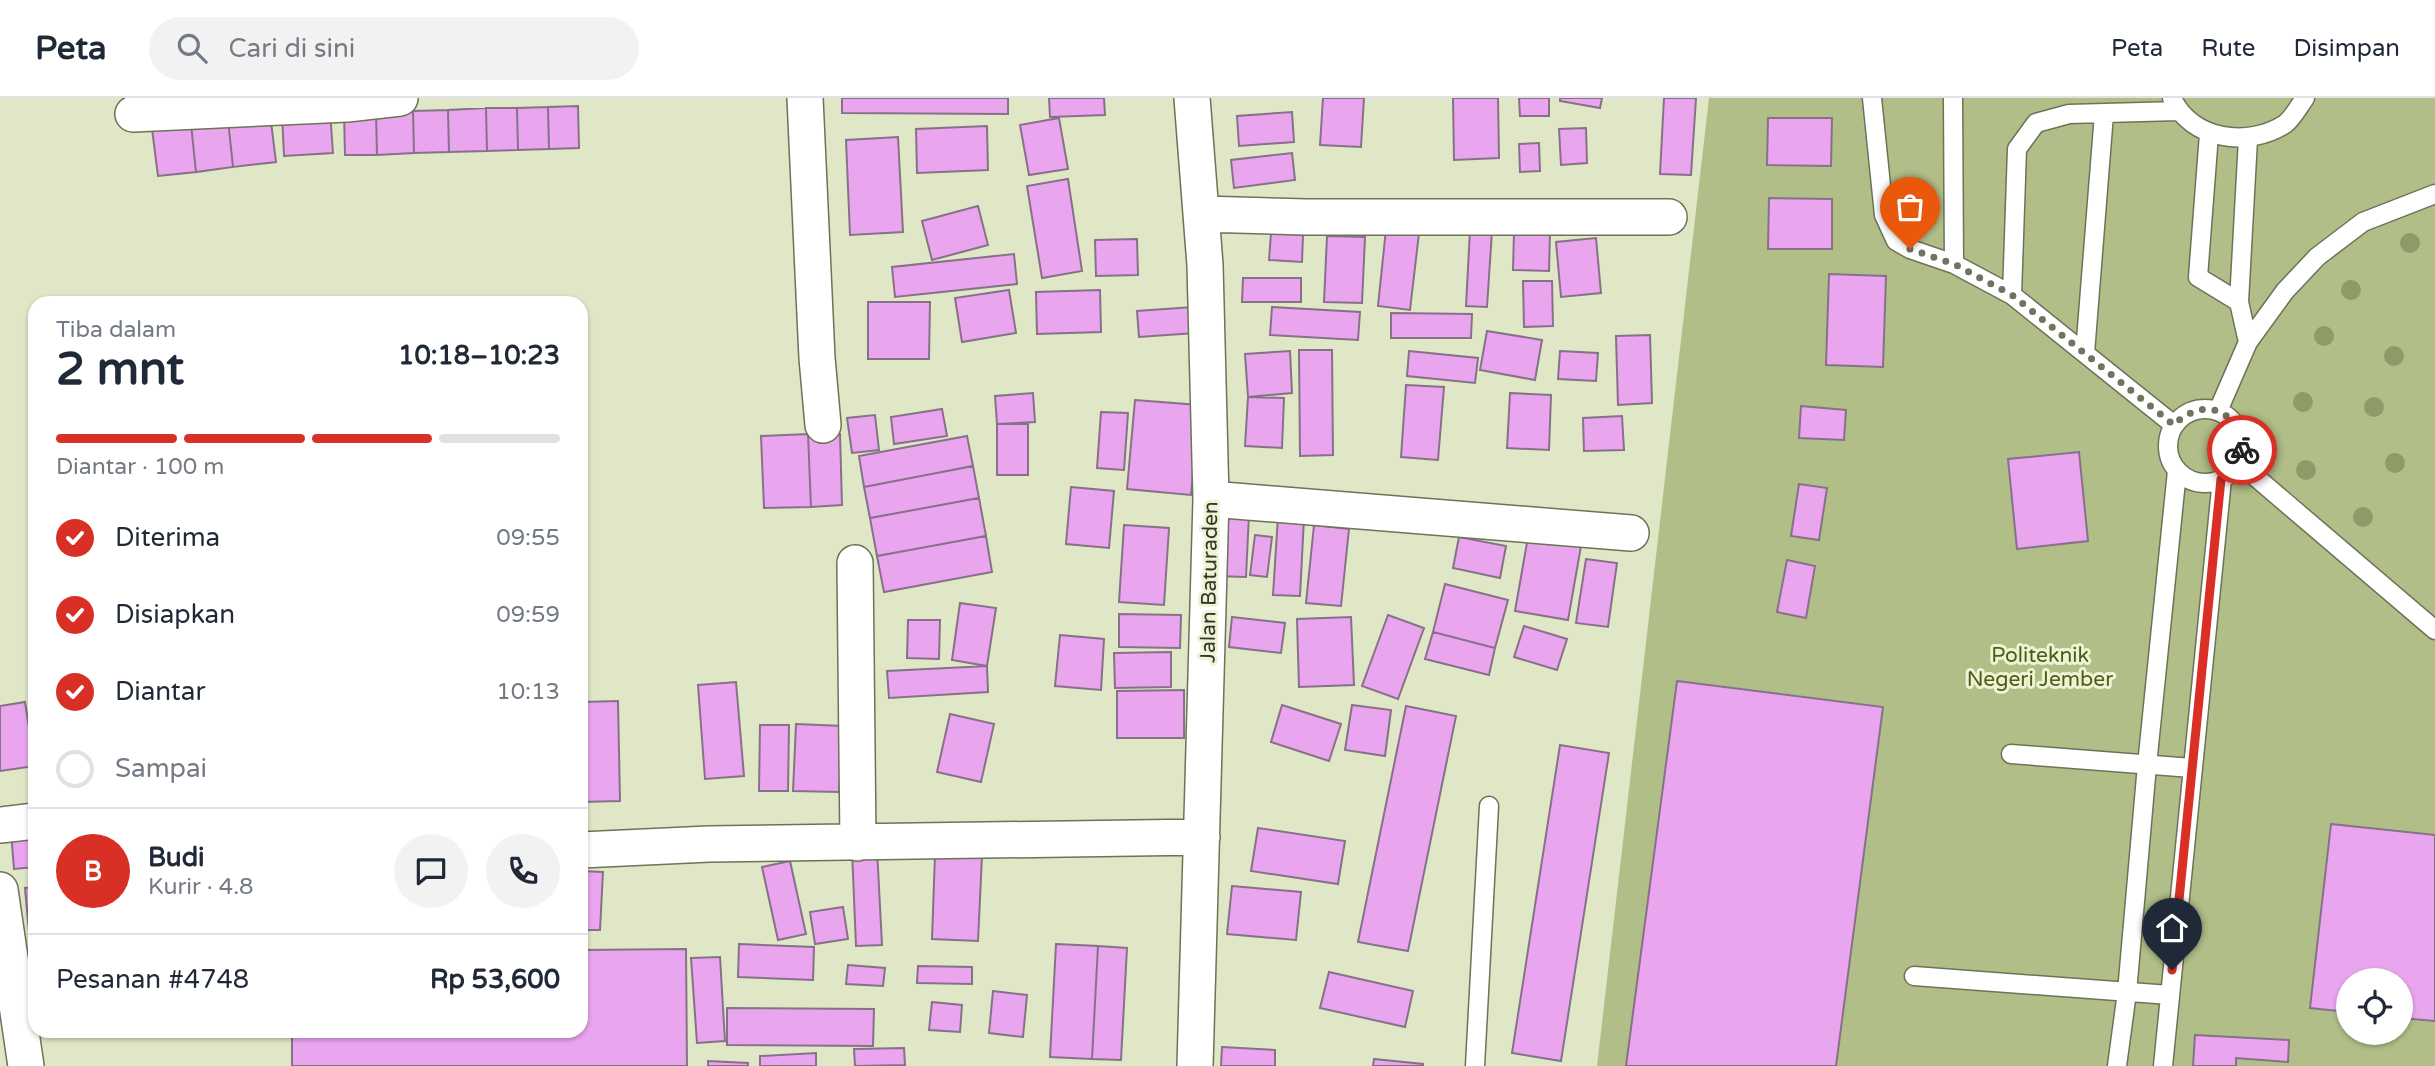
<!DOCTYPE html>
<html lang="id">
<head>
<meta charset="utf-8">
<style>
  body { margin:0; font-family:"Varela Round",sans-serif; background:#f2f2f3; color:#1f2937; height:100vh; display:flex; flex-direction:column; font-size:26px; white-space:nowrap }
  * { box-sizing:border-box; margin:0 }
  p { font-size:23px; color:#747a83 }
  .icon { flex:none; width:38px; height:38px; fill:none; stroke:currentColor; stroke-width:2; stroke-linecap:round; stroke-linejoin:round }
  .map { position:relative; flex:1; overflow:hidden }
  .panel { position:absolute; left:28px; top:198px; width:560px; height:742px; display:flex; flex-direction:column; background:#fff; border-radius:21px; box-shadow:0 2px 5px #0004 }
  .panel>* { flex:none }
  .buttons { position:absolute; left:2336px; top:870px; display:grid; gap:14px }
  .buttons a { display:grid; place-items:center; width:77px; height:77px; border-radius:50%; background:#fff; box-shadow:0 2px 5px #0004; font-size:35px }
  .pin { position:absolute; display:grid; place-items:center; width:60px; height:60px; color:#fff; margin:-72px -30px; border-radius:50% 50% 50% 0; rotate:-45deg; box-shadow:0 0 7px #0007 }
  .pin .icon { rotate:45deg }
  .courier { position:absolute; display:grid; place-items:center; width:70px; height:70px; margin:-35px; border:5px solid #d93025; border-radius:50%; background:#fff; color:#222; box-shadow:0 2px 9px #0007 }
  .summary em { font-style:normal; font-weight:700 }
  .summary div { display:flex; flex-direction:column-reverse }
  .summary { display:flex; align-items:center; justify-content:space-between; height:119px; padding:0 28px }
  h1 { font-size:46px; font-weight:700; line-height:52px }
  .bar { display:grid; grid-template-columns:repeat(4,1fr); gap:10px 7px; align-content:center; height:84px; padding:0 28px }
  .bar i { height:9px; border-radius:5px; background:#e0e1e3 }
  .bar .on { background:#d93025 }
  .bar p { grid-column:span 4 }
  .line { display:flex; align-items:center; gap:18px; padding:0 28px; border-top:2px solid #e0e1e3 }
  .line div { flex:1 }
  .round { display:grid; place-items:center; flex:none; width:74px; height:74px; border-radius:37px; background:#f2f2f3 }
  ol { padding:0 28px; list-style:none }
  li { display:flex; align-items:center; gap:21px; height:77px }
  li p { margin-inline-start:auto }
  li .icon { padding:7px; border-radius:50%; background:#d93025; color:#fff; stroke-width:4 }
  li:last-child { color:#747a83 }
  li i { width:38px; height:38px; border:4px solid #e0e1e3; border-radius:50% }
  header { display:flex; align-items:center; gap:42px; box-sizing:border-box; height:98px; padding:0 35px; background:#fff; border-bottom:2px solid #e0e1e3 }
  header strong { font-size:33px }
  nav { display:flex; gap:38px; margin-inline-start:auto; font-size:24px }
  .search { width:490px; height:63px; background:#f2f2f3; display:flex; align-items:center; gap:18px; box-sizing:border-box; padding:0 24px; border-radius:38px; color:#747a83; font-size:26px }
  .map>svg:first-child { display:block }
  .green { fill:#b1be88; fill-rule:evenodd }
  .building { fill:#e9a6ee; stroke:#877188; stroke-width:2 }
  .lines { fill:none; stroke-linecap:round; stroke-linejoin:round }
  .lane-casing { stroke:#6c7356; stroke-width:21 }
  .street-casing { stroke:#6c7356; stroke-width:38 }
  .lane { stroke:#fff; stroke-width:18 }
  .street { stroke:#fff; stroke-width:35 }
  .tree { fill:#909a66 }
  .done { stroke:#6f7461; stroke-width:7; stroke-dasharray:0 12.6 }
  .route { stroke:#d93025; stroke-width:9 }
  .labels { text-anchor:middle; stroke-width:6; stroke-linejoin:round; paint-order:stroke }
  .street-label { font-size:21px; fill:#33362a; stroke:#ecf4d4 }
  .park-label { font-size:21px; fill:#4f5b17; stroke:#ecf4d4 }
</style>
</head>
<body>
<header>
<strong>Peta</strong>
<div class="search"><svg class="icon" aria-label="search" viewBox="0 0 24 24"><circle cx="10" cy="10" r="6"/><path d="M15 15l6 6"/></svg>Cari di sini</div>
<nav><a>Peta</a><a>Rute</a><a>Disimpan</a></nav>
</header>
<div class="map">
<svg width="2435" height="968" viewBox="0 0 2435 968">
  <rect width="100%" height="100%" fill="#dfe7c7"/>
  <!-- green -->
  <path class="green" d="M1709,0H2435V968H1597ZM2348,882H2401V934H2348Z"/>
  <!-- building -->
  <path class="building" d="M842,0H1008V16L842,15Z
    M1049,0H1104L1105,17L1050,19Z
    M1323,0H1364L1361,49L1320,47Z
    M1453,0H1498L1499,60L1454,62Z
    M1519,0H1549V18H1520Z
    M1560,0H1602L1600,10L1560,3Z
    M1664,0H1696L1691,77L1660,76Z
    M578,8L579,50L549,51L548,9Z
    M548,9L549,51L518,52L517,10Z
    M486,10H517L518,52L487,53Z
    M486,10L487,53L449,54L448,12Z
    M448,12L449,54L414,55L413,13Z
    M330,13L333,55L284,58L282,16Z
    M413,13L414,55L377,57L376,14Z
    M376,14L377,57H345L344,15Z
    M1292,14L1294,44L1239,48L1237,18Z
    M270,16L276,64L233,69L228,22Z
    M1059,20L1068,71L1029,77L1020,27Z
    M1768,20H1832L1831,68L1767,67Z
    M228,22L233,69L196,74L191,26Z
    M191,26L196,74L158,78L152,31Z
    M987,28L988,72L917,75L916,31Z
    M1586,30L1587,65L1561,67L1559,31Z
    M898,39L903,134L850,137L846,42Z
    M1539,45L1540,73L1520,74L1519,46Z
    M1292,55L1295,82L1234,90L1231,62Z
    M1068,81L1082,173L1042,180L1027,88Z
    M1769,100L1832,101V151H1768Z
    M978,108L988,147L932,162L922,123Z
    M1386,131L1419,135L1410,212L1378,208Z
    M1470,132L1492,133L1487,209L1466,208Z
    M1514,134H1550L1549,173L1513,172Z
    M1271,135L1303,137L1302,164L1269,162Z
    M1327,138L1365,139L1362,205L1324,204Z
    M1596,140L1601,195L1561,199L1556,144Z
    M1137,141L1138,177L1096,178L1095,142Z
    M1014,156L1017,186L895,199L892,169Z
    M1829,176L1886,178L1883,269L1826,267Z
    M1243,180H1301V204H1242Z
    M1523,183H1552L1553,228L1524,229Z
    M1009,192L1016,235L962,244L955,200Z
    M1100,192L1101,234L1037,236L1036,194Z
    M868,204H930L929,261H868Z
    M1193,209L1195,235L1139,239L1137,213Z
    M1272,209L1360,214L1358,242L1270,237Z
    M1391,215L1472,216L1471,240H1391Z
    M1487,233L1542,242L1535,282L1480,272Z
    M1650,237L1652,305L1618,307L1616,238Z
    M1299,252H1332L1333,357L1300,358Z
    M1290,253L1292,295L1248,299L1245,256Z
    M1409,253L1478,260L1475,285L1407,278Z
    M1560,253L1598,255L1596,283L1558,281Z
    M1406,287L1444,289L1438,362L1401,359Z
    M1033,295L1035,324L997,326L995,298Z
    M1510,295L1551,297L1549,352L1507,350Z
    M1248,299L1284,300L1282,350L1245,348Z
    M1135,302L1199,307L1191,397L1127,391Z
    M1801,308L1846,312L1844,342L1799,340Z
    M942,311L947,338L894,346L891,319Z
    M1101,314L1128,315L1124,372L1097,370Z
    M875,317L879,352L852,355L847,320Z
    M1622,318L1624,352L1584,353L1583,320Z
    M997,326H1028V377H997Z
    M808,336L811,409L764,410L761,338Z
    M808,336H840L842,407L811,409Z
    M967,338L973,368L864,389L859,358Z
    M2079,354L2088,443L2017,451L2008,361Z
    M973,368L979,400L870,420L864,389Z
    M1799,386L1827,390L1819,442L1791,438Z
    M1071,389L1114,393L1109,450L1066,446Z
    M979,400L986,438L877,458L870,420Z
    M1219,414L1249,416L1246,479L1216,478Z
    M1278,418L1304,420L1300,498L1273,497Z
    M1124,427L1169,430L1164,507L1119,504Z
    M1314,427L1349,431L1341,508L1306,505Z
    M1255,437L1272,439L1267,479L1250,477Z
    M986,438L992,474L884,494L877,458Z
    M1459,439L1506,448L1500,480L1453,470Z
    M1528,439L1581,448L1568,522L1515,513Z
    M1586,461L1617,465L1608,529L1576,525Z
    M1787,462L1815,468L1806,520L1777,514Z
    M1445,486L1508,502L1495,550L1433,534Z
    M960,505L996,510L987,568L952,562Z
    M1119,516L1181,517L1180,550L1119,549Z
    M1388,517L1424,530L1398,601L1362,588Z
    M1232,519L1285,525L1281,555L1229,549Z
    M1351,519L1354,587L1299,589L1297,521Z
    M908,522H940L939,561L907,560Z
    M1524,528L1567,541L1557,572L1514,559Z
    M1433,534L1495,550L1489,577L1425,561Z
    M1060,537L1104,541L1101,592L1055,588Z
    M1171,554V589L1115,590L1114,555Z
    M987,568L988,594L889,600L887,573Z
    M1677,583L1883,609L1836,968H1626Z
    M736,584L744,678L705,681L698,587Z
    M1184,592V640H1117V593Z
    M618,603L620,703L581,704V604Z
    M25,604L35,668L0,673V608Z
    M1282,607L1341,626L1329,663L1271,644Z
    M1352,607L1391,612L1385,658L1345,652Z
    M1406,608L1456,618L1408,853L1358,844Z
    M950,616L994,626L981,684L937,674Z
    M796,626L843,628L839,694L793,693Z
    M760,627H789L788,693H759Z
    M1560,647L1609,655L1561,963L1512,955Z
    M2331,726L2435,737V923L2401,920V882H2348V914L2310,910Z
    M1258,730L1345,743L1338,786L1251,773Z
    M35,732V769L14,771L11,734Z
    M877,751L882,847L856,848L852,752Z
    M935,756L982,758L978,843L932,841Z
    M790,763L806,836L778,842L762,769Z
    M581,773L603,774L600,832H581Z
    M1232,788L1301,794L1296,842L1227,836Z
    M35,789V843L30,844L25,790Z
    M843,809L848,841L815,846L810,814Z
    M739,846L814,849L813,882L738,879Z
    M1056,846L1098,848L1092,961L1050,959Z
    M1098,848L1127,850L1121,962L1092,961Z
    M686,851L687,968H292V933H581V852Z
    M720,859L725,943L697,945L691,860Z
    M848,867L885,870L883,888L846,886Z
    M918,868L972,869V886L917,885Z
    M1329,874L1413,893L1405,929L1320,910Z
    M993,893L1027,897L1023,939L989,935Z
    M932,904L962,907L960,934L929,932Z
    M727,910L874,911L873,948L727,947Z
    M2195,937L2289,942L2288,964L2236,960V968H2193Z
    M1222,949L1275,952V968H1221Z
    M904,950L905,967L855,968L854,951Z
    M816,955V968H760V958Z
    M1374,961L1423,966V968H1373Z
    M708,963L748,965V968H708Z"/>
  <g class="lines">
    <defs>
      <path id="lane" d="M1872,0L1884,117L1896,143L1910,151L1954,166L2012,197L2174,327
        M1953,0L1954,166
        M2172,0C2191,42 2248,50 2285,26C2293,20 2299,8 2305,0
        M2209,36L2198,179L2239,204L2248,41
        M2012,197L2017,51L2036,25L2069,16L2178,13
        M2239,204L2248,244
        M2085,255L2104,16
        M2168 348a37 37 0 1 1 74 0a37 37 0 1 1-74 0Z
        M2218,313L2248,244L2285,193L2317,159L2363,124L2435,96
        M2238,364L2435,532
        M2011,656L2192,670
        M1914,878L2170,897
        M1475,968L1489,708
        M2117,968L2127,894L2147,667L2177,373
        M2163,968L2222,381"/>
      <path id="street" d="M805,0L817,260L823,327
        M1192,0L1205,167L1211,401L1195,968
        M133,16L347,6L400,0
        M1202,116L1306,119H1669
        M1211,401L1631,435
        M855,465L858,745
        M0,727L35,723
        M581,752L709,746L1202,739
        M0,792L26,968"/>
    </defs>
    <!-- lane casing -->
    <use href="#lane" class="lane-casing"/>
    <!-- street casing -->
    <use href="#street" class="street-casing"/>
    <!-- lane -->
    <use href="#lane" class="lane"/>
    <!-- street -->
    <use href="#street" class="street"/>
  </g>
  <!-- trees -->
  <g class="tree">
    <circle cx="2410" cy="145" r="10"/>
    <circle cx="2351" cy="192" r="10"/>
    <circle cx="2324" cy="238" r="10"/>
    <circle cx="2394" cy="258" r="10"/>
    <circle cx="2303" cy="304" r="10"/>
    <circle cx="2374" cy="309" r="10"/>
    <circle cx="2395" cy="365" r="10"/>
    <circle cx="2306" cy="372" r="10"/>
    <circle cx="2363" cy="419" r="10"/>
  </g>
  <g class="lines">
    <!-- done -->
    <path class="done" d="M1910,151L1954,166L2012,197L2174,327C2202,298 2240,311 2242,352"/>
    <!-- route -->
    <path class="route" d="M2172,872L2221,381C2233,373 2238,366 2242,352"/>
  </g>
  <g class="labels">
    <!-- street labels -->
    <g class="street-label">
      <text transform="translate(1209 484) rotate(-89)" y="7">Jalan Baturaden</text>
    </g>
    <!-- park labels -->
    <g class="park-label">
      <text x="2040" y="564">Politeknik<tspan x="2040" dy="24">Negeri Jember</tspan></text>
    </g>
  </g>
</svg>
<div class="buttons">
<a><svg class="icon" aria-label="locate" viewBox="0 0 24 24"><circle cx="12" cy="12" r="6"/><path d="M12 2v4M12 18v4M2 12h4M18 12h4"/></svg></a>
</div>
<div class="pin" style="left:1910px;top:151px;background:#ea580c"><svg class="icon" aria-label="bag" viewBox="0 0 24 24"><path d="M5 8h14l-1 12H6zM9 8a3 3 0 0 1 6 0"/></svg></div>
<div class="pin" style="left:2172px;top:872px;background:#1f2937"><svg class="icon" aria-label="home" viewBox="0 0 24 24"><path d="M3 11l9-7 9 7M6 9v11h12V9"/></svg></div>
<div class="courier" style="left:2242px;top:352px"><svg class="icon" aria-label="bike" viewBox="0 0 24 24"><circle cx="6" cy="16" r="4"/><circle cx="18" cy="16" r="4"/><path d="M6 16l4-8h5l3 8M10 8l3 8H6M13 5h3"/></svg></div>
<section class="panel">
<div class="summary"><div><h1>2 mnt</h1><p>Tiba dalam</p></div><em>10:18–10:23</em></div>
<div class="bar"><i class="on"></i><i class="on"></i><i class="on"></i><i></i><p>Diantar · 100 m</p></div>
<ol>
<li><svg class="icon" aria-label="check" viewBox="0 0 24 24"><path d="M5 12l5 5 9-10"/></svg>Diterima<p>09:55</p></li>
<li><svg class="icon" aria-label="check" viewBox="0 0 24 24"><path d="M5 12l5 5 9-10"/></svg>Disiapkan<p>09:59</p></li>
<li><svg class="icon" aria-label="check" viewBox="0 0 24 24"><path d="M5 12l5 5 9-10"/></svg>Diantar<p>10:13</p></li>
<li><i></i>Sampai</li>
</ol>
<div class="line" style="height:126px"><b class="round" style="background:#d93025;color:#fff">B</b><div><b>Budi</b><p>Kurir · 4.8</p></div><a class="round"><svg class="icon" aria-label="chat" viewBox="0 0 24 24"><path d="M4 5h16v11H9l-5 4z"/></svg></a><a class="round"><svg class="icon" aria-label="phone" viewBox="0 0 24 24"><path d="M5 4h4l2 5-3 2q2 4 5 5l2-3 5 2v4C11 20 4 13 5 4z"/></svg></a></div>
<div class="line" style="height:91px"><div>Pesanan #4748</div><b>Rp 53,600</b></div>
</section>
</div>
</body>
</html>
